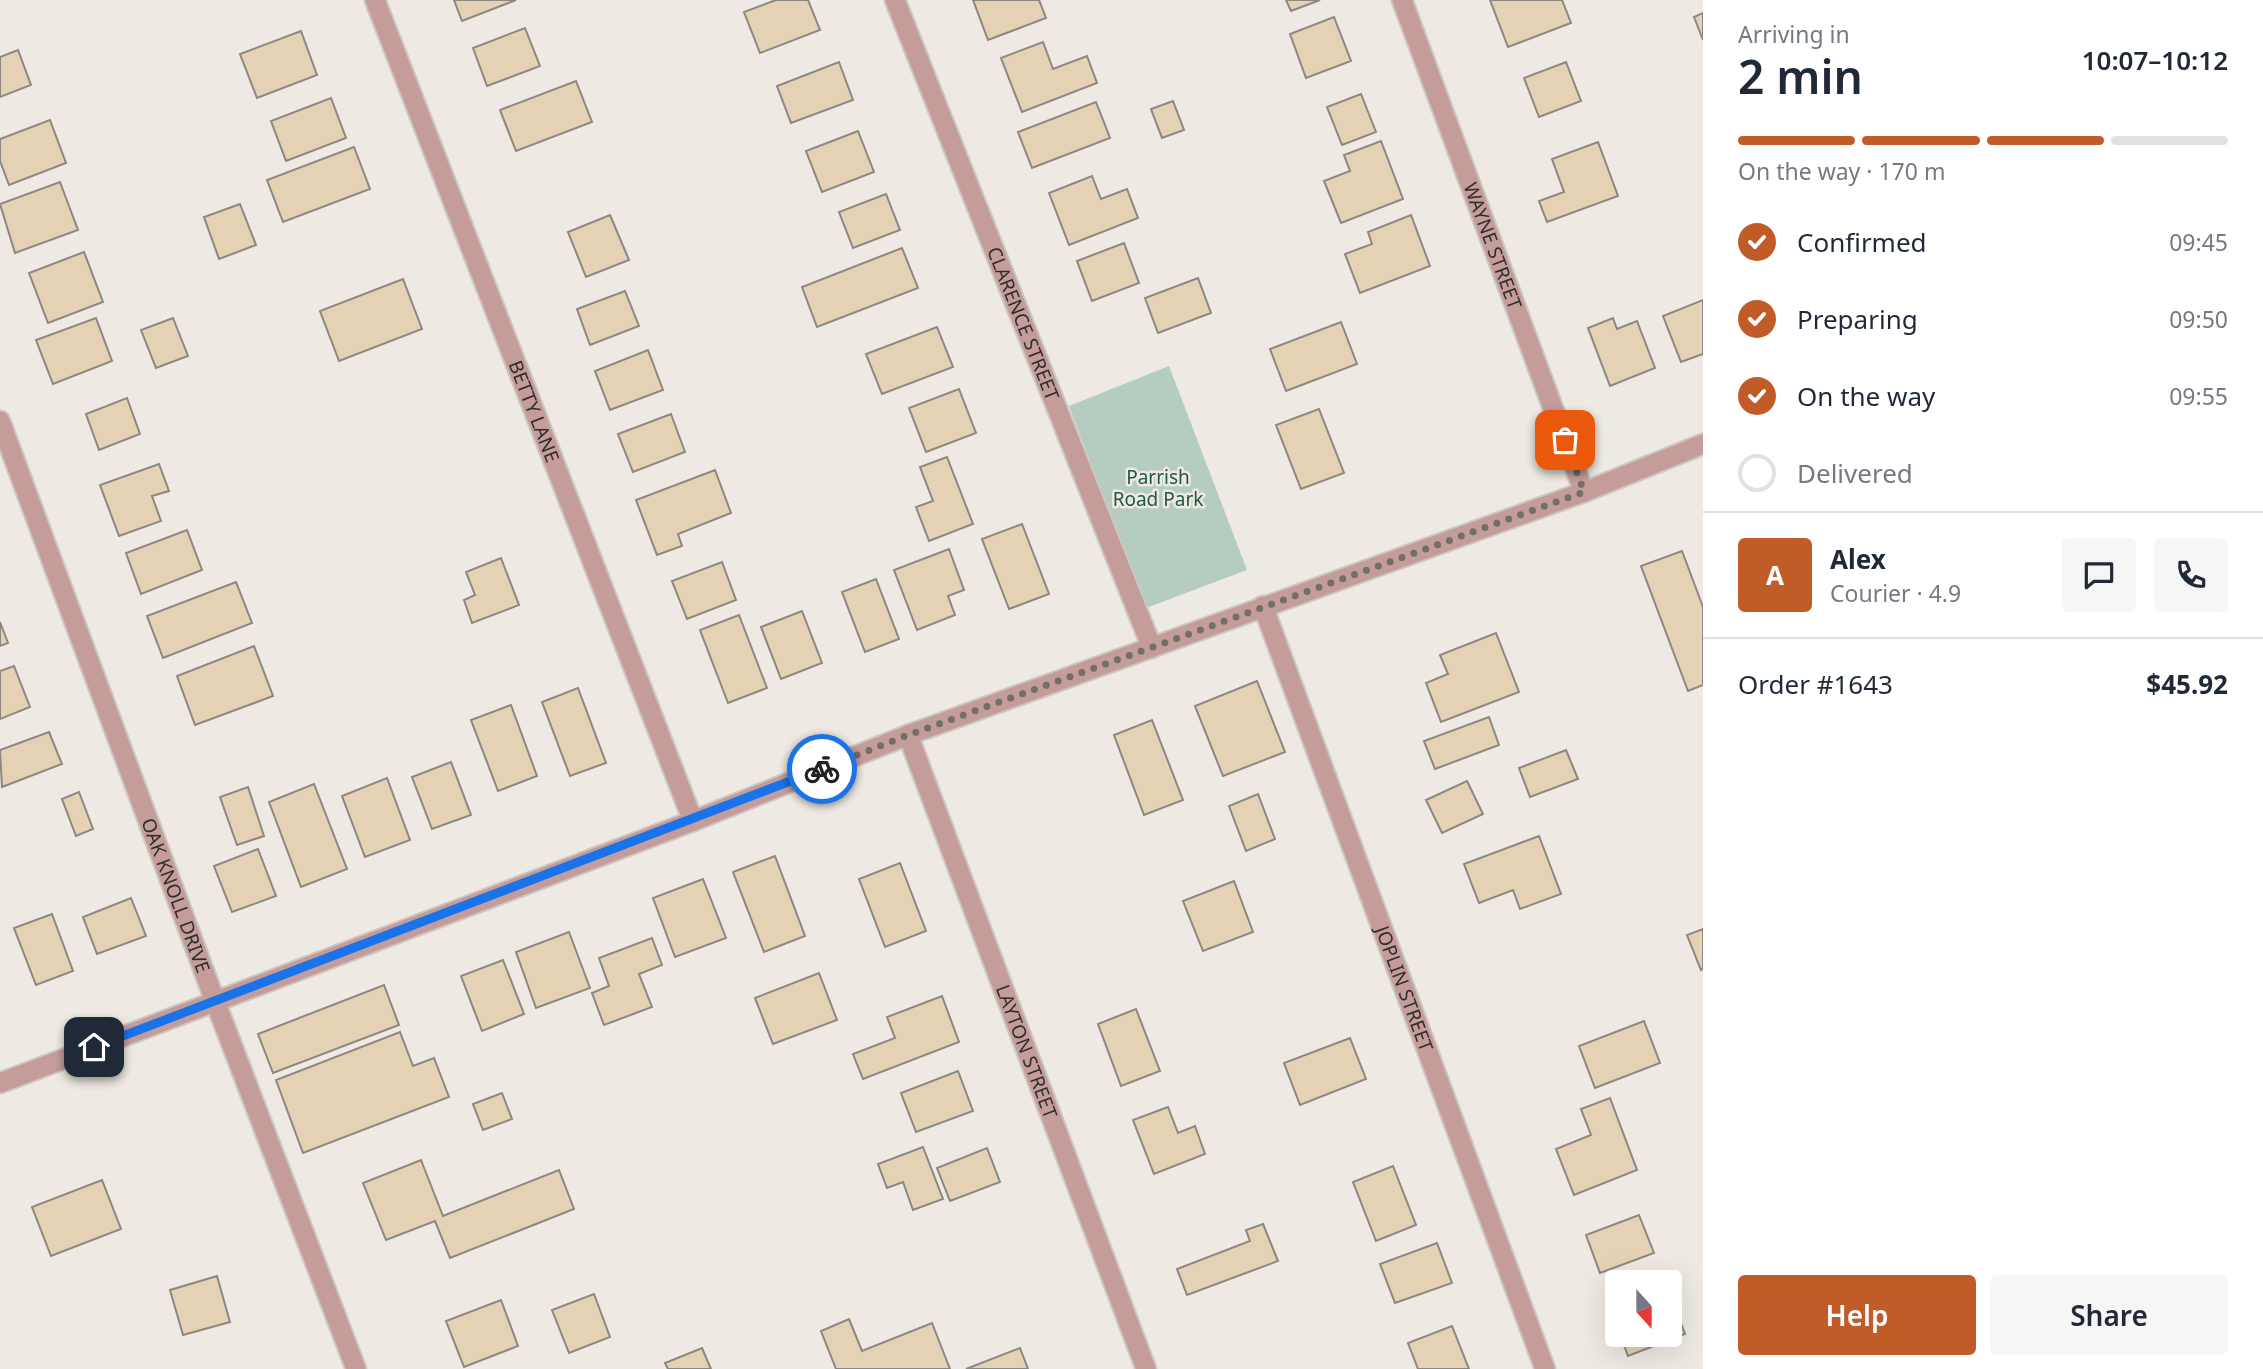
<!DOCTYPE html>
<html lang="en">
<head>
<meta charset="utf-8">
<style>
  body { margin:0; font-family:"Noto Sans",sans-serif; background:#f6f6f7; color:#1f2937; height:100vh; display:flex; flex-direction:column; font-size:26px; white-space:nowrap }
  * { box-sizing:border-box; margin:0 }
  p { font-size:23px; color:#747a83 }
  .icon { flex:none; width:38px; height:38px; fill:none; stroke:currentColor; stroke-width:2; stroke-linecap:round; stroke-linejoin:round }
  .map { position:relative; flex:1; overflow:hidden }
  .sheet { display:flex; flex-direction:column; background:#fff; width:560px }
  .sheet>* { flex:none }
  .needle { width:46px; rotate:159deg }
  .controls { position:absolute; left:1605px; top:1270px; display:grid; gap:14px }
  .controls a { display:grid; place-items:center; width:77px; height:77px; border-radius:7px; background:#fff; box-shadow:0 7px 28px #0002; font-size:35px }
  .pin { position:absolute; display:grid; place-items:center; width:60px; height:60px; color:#fff; margin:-30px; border-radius:14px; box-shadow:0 4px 10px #0006 }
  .courier { position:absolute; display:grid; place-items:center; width:70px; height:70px; margin:-35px; border:5px solid #1a73e8; border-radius:50%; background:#fff; color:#222; box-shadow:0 2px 9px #0007 }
  .headline em { font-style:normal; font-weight:600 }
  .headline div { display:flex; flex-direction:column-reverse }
  .headline { display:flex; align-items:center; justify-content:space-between; height:119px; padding:0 35px }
  h1 { font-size:46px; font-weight:600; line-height:52px }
  .bar { display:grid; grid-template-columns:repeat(4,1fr); gap:10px 7px; align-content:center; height:84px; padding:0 35px }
  .bar i { height:9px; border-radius:5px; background:#e0e1e3 }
  .bar .active { background:#c15c29 }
  .bar p { grid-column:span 4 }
  .line { display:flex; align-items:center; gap:18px; padding:0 35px; border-top:2px solid #e0e1e3 }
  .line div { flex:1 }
  .round { display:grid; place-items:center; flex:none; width:74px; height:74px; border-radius:7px; background:#f6f6f7 }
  ol { padding:0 35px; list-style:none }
  li { display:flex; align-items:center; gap:21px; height:77px }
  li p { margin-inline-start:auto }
  li .icon { padding:7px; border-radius:50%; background:#c15c29; color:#fff; stroke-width:4 }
  li:last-child { color:#747a83 }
  li i { width:38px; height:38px; border:4px solid #e0e1e3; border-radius:50% }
  .button { display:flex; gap:14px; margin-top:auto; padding:14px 35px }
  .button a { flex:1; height:80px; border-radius:7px; background:#c15c29; color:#fff; font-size:28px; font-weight:600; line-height:80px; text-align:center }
  .button a+a { background:#f6f6f7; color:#1f2937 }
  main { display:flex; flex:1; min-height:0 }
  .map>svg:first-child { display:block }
  .green { fill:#b5cdc0 }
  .building { fill:#e5d1b4; stroke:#8c8781; stroke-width:2 }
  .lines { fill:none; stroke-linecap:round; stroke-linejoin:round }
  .minor-casing { stroke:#ccc7c1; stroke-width:23 }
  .minor { stroke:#c49d9a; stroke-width:19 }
  .done { stroke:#726f6b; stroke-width:7; stroke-dasharray:0 12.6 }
  .route { stroke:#1a73e8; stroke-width:9 }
  .labels { text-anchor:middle; stroke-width:5; stroke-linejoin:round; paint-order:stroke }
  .street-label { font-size:19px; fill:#302e2b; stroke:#eee9e2 }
  .park-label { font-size:19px; fill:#205a41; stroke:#eee9e2 }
</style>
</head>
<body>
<main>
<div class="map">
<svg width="1703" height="1369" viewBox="0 0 1703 1369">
  <rect width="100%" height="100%" fill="#eee9e2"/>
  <!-- green -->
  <path class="green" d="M1169,366L1247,570L1146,608L1069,406Z"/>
  <!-- building -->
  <path class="building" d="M454,0H516L462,21Z
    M776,0H808L820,30L760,53L744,12Z
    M973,0H1039L1046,18L988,40Z
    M1286,0H1320L1291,11Z
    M1490,0H1562L1571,23L1508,47Z
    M1703,13V40L1694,17Z
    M1334,17L1351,61L1306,78L1290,34Z
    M525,28L540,66L487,86L473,48Z
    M301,31L317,75L257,98L240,54Z
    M1043,42L1053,69L1087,56L1097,83L1022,112L1001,58Z
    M18,50L31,85L0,97V57Z
    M839,62L853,100L791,123L777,86Z
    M1566,62L1581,101L1539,117L1524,78Z
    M576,81L592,122L516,151L500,110Z
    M1361,94L1376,132L1342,145L1327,107Z
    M331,98L346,138L286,161L271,121Z
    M1173,101L1184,130L1162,138L1151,109Z
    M1096,102L1110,138L1032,168L1018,132Z
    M50,120L66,163L9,185L0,161V139Z
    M858,131L874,172L822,192L806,151Z
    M1381,141L1403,199L1341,223L1324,181L1350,171L1344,155Z
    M1598,142L1618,196L1547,222L1539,201L1564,192L1552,159Z
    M354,147L370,189L283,222L267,180Z
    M1092,176L1101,199L1127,189L1138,218L1069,245L1049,193Z
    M60,182L78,230L15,253L0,204Z
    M886,194L900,230L853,248L839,212Z
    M240,204L256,245L219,259L204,217Z
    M610,215L629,260L586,277L568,232Z
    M1411,215L1430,266L1360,293L1345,254L1372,244L1368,232Z
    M1124,243L1139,283L1092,301L1077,261Z
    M902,248L918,288L817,327L802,287Z
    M84,252L103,302L48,323L29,273Z
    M1198,278L1211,313L1158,333L1145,298Z
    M403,279L422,329L339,361L320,311Z
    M625,291L639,326L590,345L577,309Z
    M1703,300V354L1681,362L1663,316Z
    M96,318L112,361L53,384L36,340Z
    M173,318L188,356L156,368L141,330Z
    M1613,318L1617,329L1637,321L1655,368L1610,386L1588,328Z
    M1341,322L1357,364L1286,391L1270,349Z
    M937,327L953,367L882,394L866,354Z
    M648,350L663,390L610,410L595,371Z
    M959,389L976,433L926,452L909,408Z
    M127,398L140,434L99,450L86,414Z
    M1319,409L1344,473L1301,489L1276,425Z
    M671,414L685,452L633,472L618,434Z
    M947,457L973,524L929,541L916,507L933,501L920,467Z
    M159,464L169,491L152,496L161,521L119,536L100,485Z
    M715,470L731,513L678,534L682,546L657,555L636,500Z
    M1022,524L1049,594L1009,609L982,539Z
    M187,530L202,570L141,594L126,553Z
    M949,549L964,590L948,596L955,615L917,630L894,570Z
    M1682,551L1703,607V685L1688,691L1641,566Z
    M501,558L519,605L472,623L464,600L475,595L466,572Z
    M722,562L736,600L687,619L672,581Z
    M876,579L899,639L865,652L842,592Z
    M236,582L252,623L163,658L147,616Z
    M802,611L822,663L781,679L761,627Z
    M739,615L767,688L728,703L700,630Z
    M0,622L8,643L0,646Z
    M1496,633L1519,692L1441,722L1426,683L1448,674L1440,655Z
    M254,646L273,696L195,725L177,676Z
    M14,666L30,707L0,719V671Z
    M1257,681L1285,752L1223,776L1195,706Z
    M578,688L606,763L570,776L542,702Z
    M511,705L537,776L498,791L471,720Z
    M1489,717L1499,745L1435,769L1424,741Z
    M1152,720L1183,800L1144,815L1114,735Z
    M49,732L62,764L2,787L0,750Z
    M1566,750L1578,779L1530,797L1519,768Z
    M451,762L471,815L432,829L412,777Z
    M387,778L410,840L365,857L342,796Z
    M1467,781L1483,814L1442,833L1426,800Z
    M314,784L347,869L301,887L269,802Z
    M248,787L264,836L237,845L220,797Z
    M79,792L93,829L76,836L62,799Z
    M1258,794L1275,839L1246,851L1229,806Z
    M1539,836L1561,894L1520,909L1513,890L1479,903L1464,864Z
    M258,849L276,896L232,912L214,866Z
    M775,856L805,936L764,952L733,872Z
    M900,863L926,931L885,947L859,879Z
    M703,879L726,938L675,957L653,898Z
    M1234,881L1253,932L1203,951L1183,901Z
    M131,898L146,936L97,954L83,917Z
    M52,914L73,971L36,985L14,928Z
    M1703,929V969L1701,970L1687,935Z
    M569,932L590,988L536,1008L516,952Z
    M652,938L662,965L639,974L652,1007L604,1025L592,993L609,986L599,958Z
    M503,960L524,1014L482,1031L461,976Z
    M819,973L837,1020L773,1044L755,998Z
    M384,985L399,1025L273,1073L258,1034Z
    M942,996L959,1042L863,1079L853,1054L895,1038L887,1017Z
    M1136,1009L1160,1071L1121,1086L1098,1024Z
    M1644,1021L1660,1063L1595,1088L1579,1046Z
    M400,1032L413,1066L434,1058L449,1097L303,1153L276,1080Z
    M1350,1038L1366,1079L1300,1105L1284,1063Z
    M958,1071L973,1111L916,1132L901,1093Z
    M502,1093L512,1119L483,1130L473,1104Z
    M1610,1098L1637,1170L1574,1195L1556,1149L1591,1135L1581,1109Z
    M1168,1107L1178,1133L1195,1126L1205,1154L1154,1174L1133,1120Z
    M923,1147L943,1199L913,1210L903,1182L887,1188L878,1164Z
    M987,1148L1000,1182L950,1201L937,1168Z
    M421,1160L443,1216L559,1170L574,1209L450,1258L435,1221L386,1240L363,1183Z
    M1393,1166L1416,1225L1376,1241L1353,1182Z
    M102,1180L121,1229L51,1256L32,1207Z
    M1639,1215L1654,1253L1600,1273L1586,1235Z
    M1263,1224L1278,1261L1187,1295L1177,1269L1250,1241L1246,1230Z
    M1437,1243L1452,1283L1395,1303L1380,1264Z
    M217,1276L230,1322L183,1335L170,1290Z
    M594,1294L610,1337L569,1353L552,1310Z
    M1670,1294L1685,1334L1628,1356L1620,1335H1670Z
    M501,1300L518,1346L464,1367L446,1321Z
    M849,1319L862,1351L932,1323L950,1369H836L821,1331Z
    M1452,1326L1469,1369H1418L1408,1343Z
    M702,1348L711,1369H668L665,1363Z
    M1020,1348L1028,1369H966Z"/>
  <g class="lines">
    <defs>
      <g id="minor">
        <path id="s1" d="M375,0L693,821"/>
        <path id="s2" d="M895,0L1152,648"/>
        <path id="s3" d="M1402,0L1584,492"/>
        <path id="s4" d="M0,421L215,1001L356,1369"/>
        <path id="s5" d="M1263,606L1545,1369"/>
        <path id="s6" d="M908,735L1146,1369"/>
        <path d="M0,1083L693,821L908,735L1584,492L1703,444"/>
      </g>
    </defs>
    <!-- minor casing -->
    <use href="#minor" class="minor-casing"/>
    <!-- minor -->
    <use href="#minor" class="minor"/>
  </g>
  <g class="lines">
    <!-- done -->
    <path class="done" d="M822,769L908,735L1584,492L1565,440"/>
    <!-- route -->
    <path class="route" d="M94,1047L822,769"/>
  </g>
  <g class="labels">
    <!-- street labels -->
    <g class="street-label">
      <text dy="7" stroke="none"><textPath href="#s3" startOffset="262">WAYNE STREET</textPath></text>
      <text dy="7" stroke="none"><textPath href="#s2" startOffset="348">CLARENCE STREET</textPath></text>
      <text dy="7" stroke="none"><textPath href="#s1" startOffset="441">BETTY LANE</textPath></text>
      <text dy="7" stroke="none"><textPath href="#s4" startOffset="506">OAK KNOLL DRIVE</textPath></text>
      <text dy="7" stroke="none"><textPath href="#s5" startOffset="408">JOPLIN STREET</textPath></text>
      <text dy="7" stroke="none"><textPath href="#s6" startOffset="338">LAYTON STREET</textPath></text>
    </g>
    <!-- park labels -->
    <g class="park-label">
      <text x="1158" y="484">Parrish<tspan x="1158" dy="22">Road Park</tspan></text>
    </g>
  </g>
</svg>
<div class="controls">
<a><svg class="needle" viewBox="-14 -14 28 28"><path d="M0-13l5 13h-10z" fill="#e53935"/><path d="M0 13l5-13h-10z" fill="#747a83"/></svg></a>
</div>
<div class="pin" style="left:1565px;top:440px;background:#ea580c"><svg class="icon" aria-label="bag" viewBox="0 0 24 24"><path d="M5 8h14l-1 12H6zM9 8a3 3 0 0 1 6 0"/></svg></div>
<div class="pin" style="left:94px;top:1047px;background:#1f2937"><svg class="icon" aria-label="home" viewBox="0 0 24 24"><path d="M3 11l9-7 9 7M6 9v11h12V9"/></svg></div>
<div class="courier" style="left:822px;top:769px"><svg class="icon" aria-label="bike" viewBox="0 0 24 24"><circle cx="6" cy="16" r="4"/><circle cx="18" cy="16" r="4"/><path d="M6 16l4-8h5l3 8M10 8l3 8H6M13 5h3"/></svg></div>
</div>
<section class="sheet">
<div class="headline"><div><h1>2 min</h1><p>Arriving in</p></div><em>10:07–10:12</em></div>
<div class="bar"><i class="active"></i><i class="active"></i><i class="active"></i><i></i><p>On the way · 170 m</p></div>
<ol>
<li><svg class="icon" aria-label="check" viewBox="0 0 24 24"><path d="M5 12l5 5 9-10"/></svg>Confirmed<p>09:45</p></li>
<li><svg class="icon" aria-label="check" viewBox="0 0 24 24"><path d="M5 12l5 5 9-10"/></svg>Preparing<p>09:50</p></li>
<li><svg class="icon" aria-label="check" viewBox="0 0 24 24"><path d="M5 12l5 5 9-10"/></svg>On the way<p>09:55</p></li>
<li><i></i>Delivered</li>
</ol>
<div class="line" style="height:126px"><b class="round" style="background:#c15c29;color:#fff">A</b><div><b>Alex</b><p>Courier · 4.9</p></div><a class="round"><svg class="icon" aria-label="chat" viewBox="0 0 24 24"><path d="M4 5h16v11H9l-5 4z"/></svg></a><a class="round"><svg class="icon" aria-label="phone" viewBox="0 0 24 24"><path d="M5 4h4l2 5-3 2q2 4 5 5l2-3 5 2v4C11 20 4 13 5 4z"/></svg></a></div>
<div class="line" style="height:91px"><div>Order #1643</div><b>$45.92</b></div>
<div class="button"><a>Help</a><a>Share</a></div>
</section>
</main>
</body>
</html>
